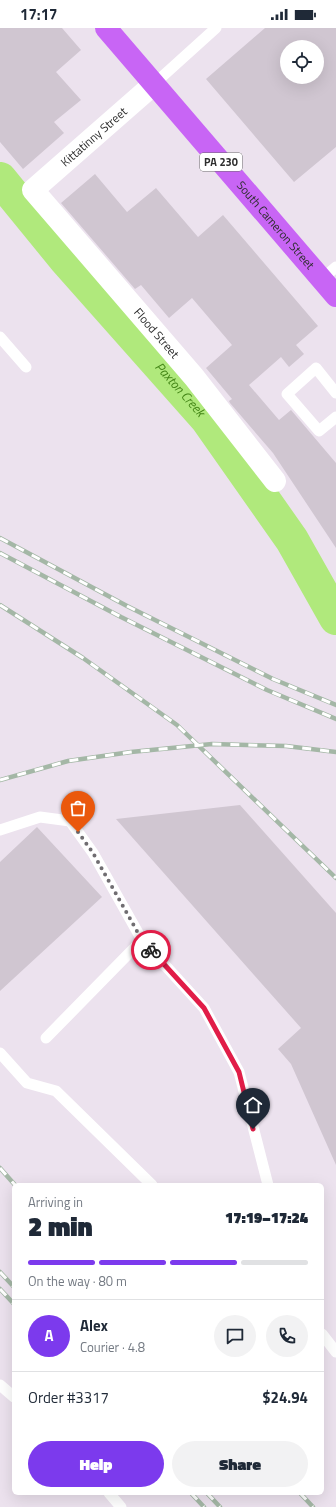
<!DOCTYPE html>
<html lang="en">
<head>
<meta charset="utf-8">
<style>
  body { margin:0; font-family:"Titillium Web",sans-serif; background:#f2f2f3; color:#1f2937; height:100vh; display:flex; flex-direction:column; font-size:15px; white-space:nowrap }
  * { box-sizing:border-box; margin:0 }
  p { font-size:13px; color:#747a83 }
  .icon { flex:none; width:22px; height:22px; fill:none; stroke:currentColor; stroke-width:2; stroke-linecap:round; stroke-linejoin:round }
  .map { position:relative; flex:1; overflow:hidden }
  .drawer { position:absolute; left:12px; top:1155px; width:312px; height:312px; display:flex; flex-direction:column; background:#fff; border-radius:6px; box-shadow:0 4px 16px #0002 }
  .drawer>* { flex:none }
  .fabs { position:absolute; left:280px; top:12px; display:grid; gap:8px }
  .fabs a { display:grid; place-items:center; width:44px; height:44px; border-radius:50%; background:#fff; box-shadow:0 4px 16px #0002; font-size:20px }
  .pin { position:absolute; display:grid; place-items:center; width:34px; height:34px; color:#fff; margin:-41px -17px; border-radius:50% 50% 50% 0; rotate:-45deg; box-shadow:0 0 4px #0007 }
  .pin .icon { rotate:45deg }
  .courier { position:absolute; display:grid; place-items:center; width:40px; height:40px; margin:-20px; border:3px solid #e11d48; border-radius:50%; background:#fff; color:#222; box-shadow:0 1px 5px #0007 }
  .headline em { font-style:normal; font-weight:800 }
  .headline div { display:flex; flex-direction:column-reverse }
  .headline { display:flex; align-items:center; justify-content:space-between; height:68px; padding:0 16px }
  h1 { font-size:26px; font-weight:800; line-height:30px }
  .bar { display:grid; grid-template-columns:repeat(4,1fr); gap:6px 4px; align-content:center; height:48px; padding:0 16px }
  .bar i { height:5px; border-radius:3px; background:#e0e1e3 }
  .bar .selected { background:#7c3aed }
  .bar p { grid-column:span 4 }
  .line { display:flex; align-items:center; gap:10px; padding:0 16px; border-top:1px solid #e0e1e3 }
  .line div { flex:1 }
  .round { display:grid; place-items:center; flex:none; width:42px; height:42px; border-radius:21px; background:#f2f2f3 }
  .primary-button { display:flex; gap:8px; margin-top:auto; padding:8px 16px }
  .primary-button a { flex:1; height:46px; border-radius:24px; background:#7c3aed; color:#fff; font-size:16px; font-weight:800; line-height:46px; text-align:center }
  .primary-button a+a { background:#f2f2f3; color:#1f2937 }
  .status { display:flex; justify-content:space-between; align-items:center; height:28px; padding:0 20px; background:#fff; direction:ltr }
  .status svg { height:11px; fill:currentColor }
  .map>svg:first-child { display:block }
  .lines { fill:none; stroke-linecap:round; stroke-linejoin:round }
  .river { stroke:#b0e97c; stroke-width:34 }
  .building { fill:#d0c6d1; fill-rule:evenodd }
  .lane { stroke:#fff; stroke-width:11 }
  .street { stroke:#fff; stroke-width:22 }
  .highway { stroke:#c865f5; stroke-width:22 }
  .rail-casing { stroke:#a4b7a6; stroke-width:4.5 }
  .rail { stroke:#fff; stroke-width:3; stroke-dasharray:9; stroke-linecap:butt }
  .done { stroke:#706d71; stroke-width:4; stroke-dasharray:0 7.2 }
  .route { stroke:#e11d48; stroke-width:5 }
  .labels { text-anchor:middle; stroke-width:4; stroke-linejoin:round; paint-order:stroke }
  .shield { fill:#fff; stroke:#6d6d6d; stroke-width:1 }
  .shield-label { font-size:11px; font-weight:bold; fill:#2e2e2e }
  .street-label { font-size:12px; fill:#2e2e2e; stroke:#fff }
  .water-label { font-size:13px; font-style:italic; fill:#428515; stroke:#fff }
</style>
</head>
<body>
<div class="status"><b>17:17</b><svg viewBox="0 0 49 12"><path d="M0 12V9h3v3zM5 12V6h3v6zM10 12V3h3v9zM15 12V0h3v12zM26 1h20v11H26zM47 4h2v5h-2z"/></svg></div>
<div class="map">
<svg width="336" height="1479" viewBox="0 0 336 1479">
  <rect width="100%" height="100%" fill="#ece2ee"/>
  <g class="lines">
    <!-- river -->
    <path class="river" id="s1" d="M0,151L66,232L207,391L292,512L336,590"/>
  </g>
  <!-- building -->
  <path class="building" d="M0,0H62L81,22L56,44L81,72L54,94L64,105L23,141L0,114Z
    M265,0H336V119L294,154L206,51ZM287,19H317V49H287Z
    M95,146L127,184L156,160L198,209L223,187L318,298L296,317L304,326L289,339L281,329L249,357L279,392L291,382L336,435V520L273,425L230,375L229,373L232,371L206,340L232,317L192,270L169,290L141,257L135,261L61,175Z
    M240,777L336,885V1137L291,1036L278,1021L301,1000L116,791Z
    M37,799L102,869L0,963V834Z"/>
  <g class="lines">
    <!-- lane -->
    <path class="lane" d="M154,56L216,0
      M322,251L336,239
      M0,309L26,339
      M336,365L316,340L287,366L319,403L336,389
      M0,802L40,789L70,793L93,825L142,912
      M46,1010L142,912L204,980L239,1044L268,1157
      M0,1025L27,1055L56,1063L152,1157
      M322,1306L336,1324
      M0,1357L14,1369
      M109,1465L121,1479"/>
    <!-- street -->
    <path class="street" id="s2" d="M154,56L33,162L194,349L275,453"/>
    <!-- highway -->
    <path class="highway" id="s3" d="M106,0L336,268"/>
    <defs>
      <path id="rail" d="M0,510L127,578L273,651L336,677
        M0,525L121,589L267,662L336,691
        M0,577L83,630L177,697L336,850
        M0,752L68,733L131,724L212,716L286,718L336,724
        M0,1140L15,1157
        M0,1244L14,1259
        M0,1261L14,1276
        M191,1465L204,1479
        M207,1465L220,1479
        M300,1465L313,1479"/>
    </defs>
    <!-- rail casing -->
    <use href="#rail" class="rail-casing"/>
    <!-- rail -->
    <use href="#rail" class="rail"/>
  </g>
  <g class="lines">
    <!-- done -->
    <path class="done" d="M78,804L93,825L142,912L151,922"/>
    <!-- route -->
    <path class="route" d="M151,922L204,980L239,1044L253,1101"/>
  </g>
  <g class="labels">
    <!-- shield labels -->
    <rect class="shield" x="200" y="125" width="42" height="18" rx="3"/>
    <g class="shield-label">
      <text x="221" y="138">PA 230</text>
    </g>
    <!-- street labels -->
    <g class="street-label">
      <text transform="translate(94 109) rotate(-41)" y="4">Kittatinny Street</text>
      <text dy="4" stroke="none"><textPath href="#s3" startOffset="260">South Cameron Street</textPath></text>
      <text dy="4" stroke="none"><textPath href="#s2" startOffset="350">Flood Street</textPath></text>
    </g>
    <!-- water labels -->
    <g class="water-label">
      <text dy="5" stroke="none"><textPath href="#s1" startOffset="277">Paxton Creek</textPath></text>
    </g>
  </g>
</svg>
<div class="fabs">
<a><svg class="icon" aria-label="locate" viewBox="0 0 24 24"><circle cx="12" cy="12" r="6"/><path d="M12 2v4M12 18v4M2 12h4M18 12h4"/></svg></a>
</div>
<div class="pin" style="left:78px;top:804px;background:#ea580c"><svg class="icon" aria-label="bag" viewBox="0 0 24 24"><path d="M5 8h14l-1 12H6zM9 8a3 3 0 0 1 6 0"/></svg></div>
<div class="pin" style="left:253px;top:1101px;background:#1f2937"><svg class="icon" aria-label="home" viewBox="0 0 24 24"><path d="M3 11l9-7 9 7M6 9v11h12V9"/></svg></div>
<div class="courier" style="left:151px;top:922px"><svg class="icon" aria-label="bike" viewBox="0 0 24 24"><circle cx="6" cy="16" r="4"/><circle cx="18" cy="16" r="4"/><path d="M6 16l4-8h5l3 8M10 8l3 8H6M13 5h3"/></svg></div>
<section class="drawer">
<div class="headline"><div><h1>2 min</h1><p>Arriving in</p></div><em>17:19–17:24</em></div>
<div class="bar"><i class="selected"></i><i class="selected"></i><i class="selected"></i><i></i><p>On the way · 80 m</p></div>
<div class="line" style="height:72px"><b class="round" style="background:#7c3aed;color:#fff">A</b><div><b>Alex</b><p>Courier · 4.8</p></div><a class="round"><svg class="icon" aria-label="chat" viewBox="0 0 24 24"><path d="M4 5h16v11H9l-5 4z"/></svg></a><a class="round"><svg class="icon" aria-label="phone" viewBox="0 0 24 24"><path d="M5 4h4l2 5-3 2q2 4 5 5l2-3 5 2v4C11 20 4 13 5 4z"/></svg></a></div>
<div class="line" style="height:52px"><div>Order #3317</div><b>$24.94</b></div>
<div class="primary-button"><a>Help</a><a>Share</a></div>
</section>
</div>
</body>
</html>
